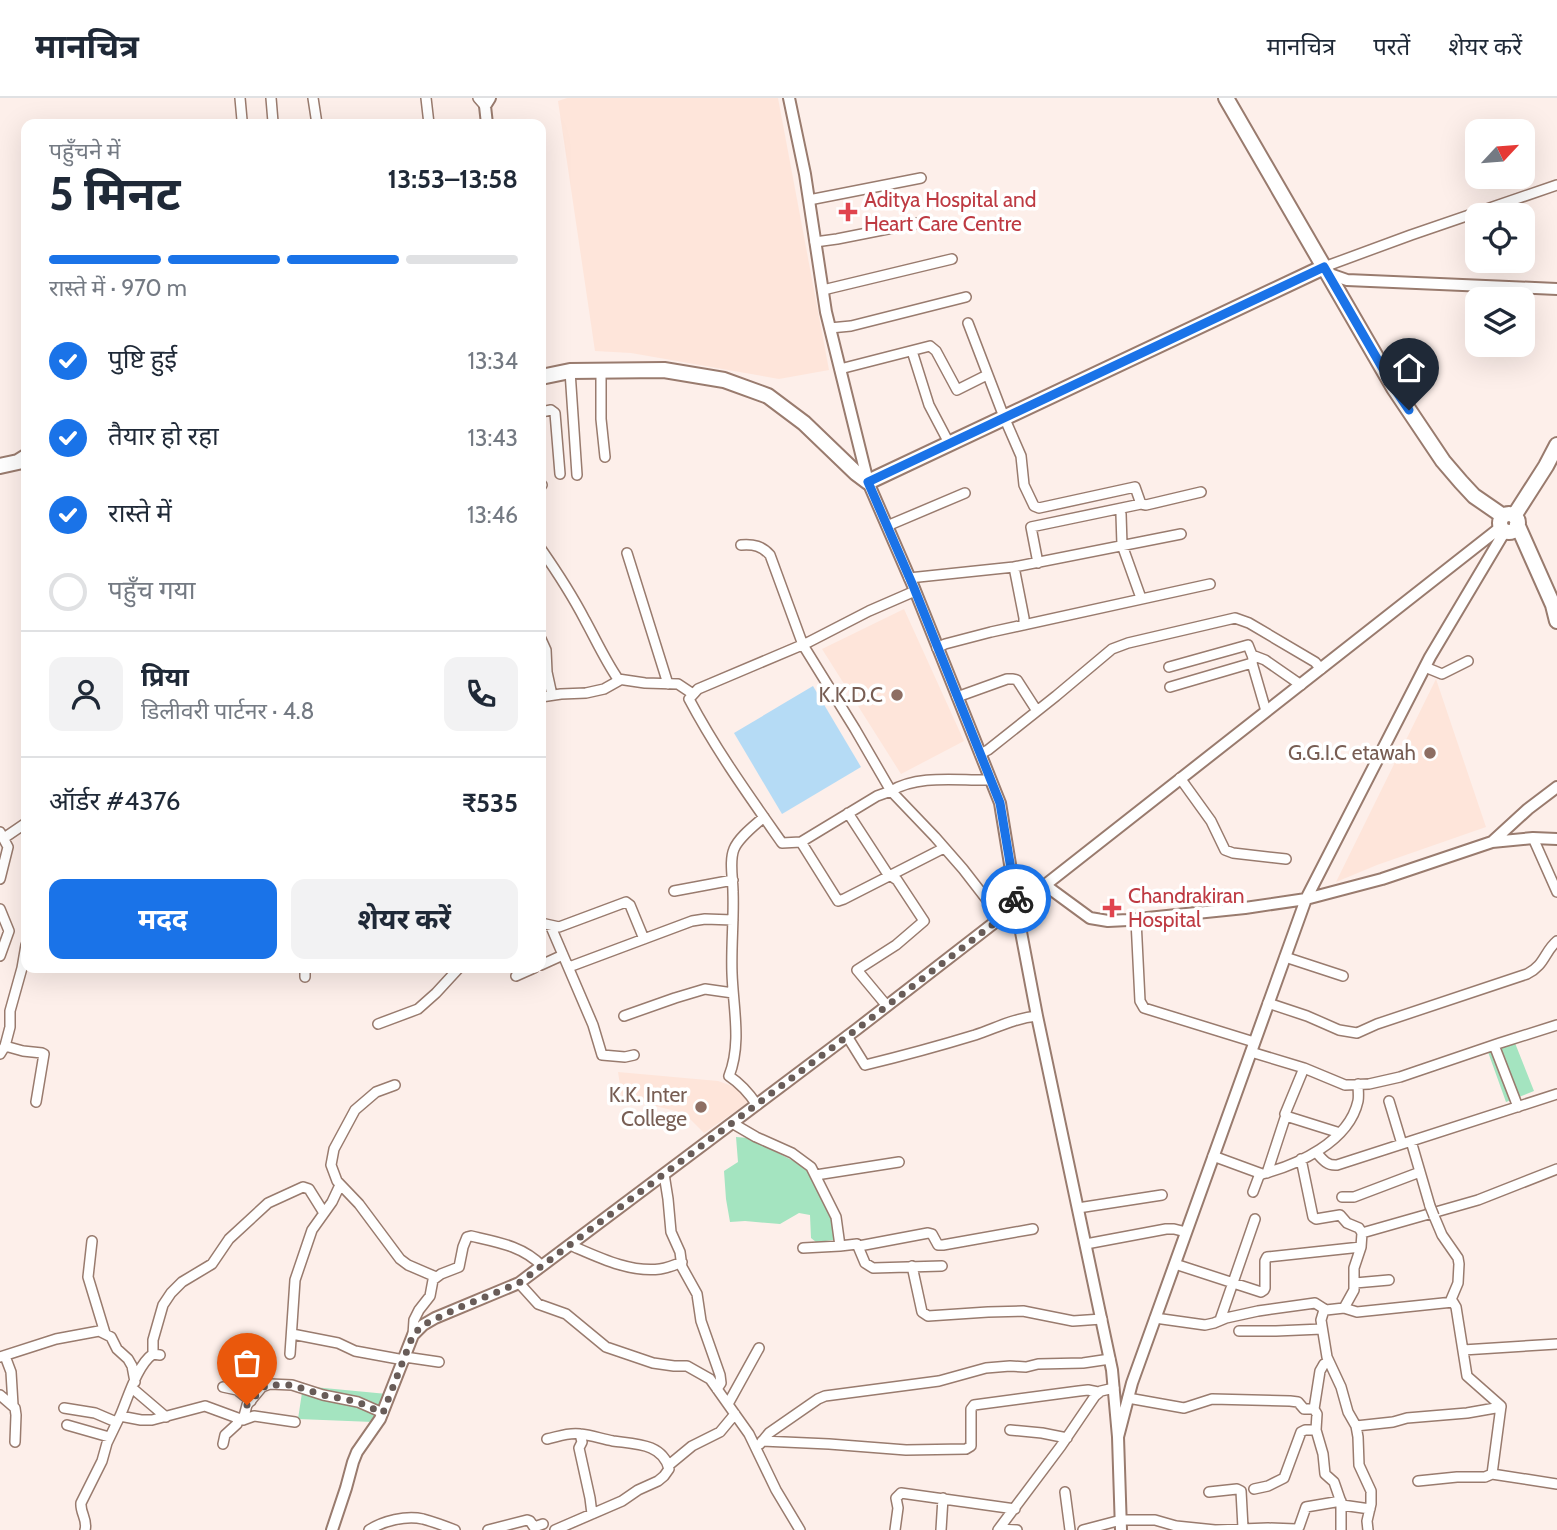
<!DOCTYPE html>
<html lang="hi">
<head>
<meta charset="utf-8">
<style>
  body { margin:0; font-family:Cabin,"Noto Sans Devanagari",sans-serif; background:#f2f2f3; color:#1f2937; height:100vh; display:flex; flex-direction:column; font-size:26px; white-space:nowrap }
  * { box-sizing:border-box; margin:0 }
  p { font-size:23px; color:#747a83 }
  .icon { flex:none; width:38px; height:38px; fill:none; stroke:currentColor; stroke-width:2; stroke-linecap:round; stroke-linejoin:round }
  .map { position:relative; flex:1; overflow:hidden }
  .sheet { position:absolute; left:21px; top:21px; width:525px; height:854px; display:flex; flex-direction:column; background:#fff; border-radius:14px; box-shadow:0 7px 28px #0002 }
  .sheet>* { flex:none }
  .needle { width:46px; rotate:64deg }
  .controls { position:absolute; left:1465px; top:21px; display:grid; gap:14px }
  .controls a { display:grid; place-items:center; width:70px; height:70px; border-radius:14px; background:#fff; box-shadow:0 7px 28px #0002; font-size:35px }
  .pin { position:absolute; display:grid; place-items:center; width:60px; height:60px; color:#fff; margin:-72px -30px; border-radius:50% 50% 50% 0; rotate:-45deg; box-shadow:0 0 7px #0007 }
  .pin .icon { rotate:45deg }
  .courier { position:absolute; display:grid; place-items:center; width:70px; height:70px; margin:-35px; border:5px solid #1a73e8; border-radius:50%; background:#fff; color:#222; box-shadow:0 2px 9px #0007 }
  .headline em { font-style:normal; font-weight:700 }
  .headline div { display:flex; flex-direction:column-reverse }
  .headline { display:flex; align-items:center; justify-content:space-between; height:119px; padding:0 28px }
  h1 { font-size:46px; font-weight:700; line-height:52px }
  .bar { display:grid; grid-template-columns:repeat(4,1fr); gap:10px 7px; align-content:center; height:84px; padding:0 28px }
  .bar i { height:9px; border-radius:5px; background:#e0e1e3 }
  .bar .on { background:#1a73e8 }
  .bar p { grid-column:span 4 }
  .line { display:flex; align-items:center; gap:18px; padding:0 28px; border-top:2px solid #e0e1e3 }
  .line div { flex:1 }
  .round { display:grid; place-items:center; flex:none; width:74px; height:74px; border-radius:14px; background:#f2f2f3 }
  ol { padding:0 28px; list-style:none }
  li { display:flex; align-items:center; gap:21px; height:77px }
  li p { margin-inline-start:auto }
  li .icon { padding:7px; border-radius:50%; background:#1a73e8; color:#fff; stroke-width:4 }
  li:last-child { color:#747a83 }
  li i { width:38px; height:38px; border:4px solid #e0e1e3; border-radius:50% }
  .button { display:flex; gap:14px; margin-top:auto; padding:14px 28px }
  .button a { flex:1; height:80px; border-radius:14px; background:#1a73e8; color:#fff; font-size:28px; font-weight:700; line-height:80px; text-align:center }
  .button a+a { background:#f2f2f3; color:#1f2937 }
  header { display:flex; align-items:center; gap:42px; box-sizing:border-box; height:98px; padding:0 35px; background:#fff; border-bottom:2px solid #e0e1e3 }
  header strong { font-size:33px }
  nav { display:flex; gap:38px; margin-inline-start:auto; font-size:24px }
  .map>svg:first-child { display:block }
  .built { fill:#fee5da }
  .green { fill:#a4e4c0 }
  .water { fill:#b5dbf5 }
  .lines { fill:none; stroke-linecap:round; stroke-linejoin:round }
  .minor-casing { stroke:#997b6e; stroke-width:12 }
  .tertiary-casing { stroke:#997b6e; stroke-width:14 }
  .primary-casing { stroke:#997b6e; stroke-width:18 }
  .minor { stroke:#fff; stroke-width:9 }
  .tertiary { stroke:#fff; stroke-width:10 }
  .primary { stroke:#fff; stroke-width:14 }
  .minor-bridge-casing { stroke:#997b6e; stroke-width:12; stroke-linecap:butt }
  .minor-bridge { stroke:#fff; stroke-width:9 }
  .done { stroke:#685c58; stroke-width:7; stroke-dasharray:0 12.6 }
  .route { stroke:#1a73e8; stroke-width:9 }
  .health-dot { fill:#e0444e; stroke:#fff; stroke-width:2.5 }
  .education-dot { fill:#8d6e63; stroke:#fff; stroke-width:2.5 }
  .labels { text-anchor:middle; stroke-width:7; stroke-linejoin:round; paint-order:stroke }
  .health-label { font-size:21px; fill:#be3a42; stroke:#fff; text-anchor:start }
  .education-label { font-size:21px; fill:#785e54; stroke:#fff; text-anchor:end }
</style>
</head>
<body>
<header>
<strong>मानचित्र</strong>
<nav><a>मानचित्र</a><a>परतें</a><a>शेयर करें</a></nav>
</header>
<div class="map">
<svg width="1557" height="1432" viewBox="0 0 1557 1432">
  <rect width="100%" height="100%" fill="#fdefea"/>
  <!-- built -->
  <path class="built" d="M567,0H778L829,272L779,281L631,255L595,253L558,3Z
    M904,511L964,643L901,676L822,551Z
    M1436,581L1486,729L1377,767L1336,784Z
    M618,974L718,983L735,989L749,1004L704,1035L684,1015L622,1000Z"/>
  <!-- green -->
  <path class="green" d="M1515,945L1534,993L1506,1004L1488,954Z
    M736,1039L749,1040L813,1073L832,1118L834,1142L816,1144L811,1140L810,1117L799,1115L780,1126L745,1123L730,1124L726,1101L724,1073L738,1064Z
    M303,1288L387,1296L373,1324L298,1321Z"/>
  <!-- water -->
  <path class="water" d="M813,588L861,669L782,716L734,635Z"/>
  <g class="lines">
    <defs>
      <path id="minor" d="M240,0L242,22
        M271,0L273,24
        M313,0L317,26
        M426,0L429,26
        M478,0L485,8
        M809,102L921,80
        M815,144L837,141L918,125
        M1324,169L1411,137L1557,87
        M823,192L952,161
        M968,225L1004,319L1021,358L1024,387L1034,408L1039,410L1135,389L1141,406L1146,407L1201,394
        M830,230L851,228L966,199
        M912,253L929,307L949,345
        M840,271L930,248L936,253L957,292L987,277
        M570,273L577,377
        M601,273V321L605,359
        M541,314L551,312L555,315L560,376
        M541,387H542
        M1121,416L1122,447L1141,500
        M887,428L965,395
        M741,447C754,446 762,448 770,457L803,547L855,631L891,693L877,698L801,744L782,745C749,698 716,652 689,601L698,591L802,547H803L869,513L915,493
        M541,451C557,474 572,497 585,522C596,542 605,562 618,581L645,585L678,586L693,596
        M627,455L668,586
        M1038,465L1031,429L1141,406
        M909,480L1014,469
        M1024,527V520L1014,469L1181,436
        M541,541L546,552L547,574L552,597
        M937,550L945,546L991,534L1210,486
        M1252,565L1266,613
        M1169,569L1248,547L1252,557L1265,562L1301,587
        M1425,569L1442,576L1468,563
        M1170,589L1252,565L1253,561L1252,556
        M541,599L561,596L586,595L604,591L620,582
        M957,599L1007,581H1013L1017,582L1037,613
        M980,656L988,652L1056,598L1112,551L1128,545L1235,520L1249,525L1315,564L1321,571
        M1180,680L1211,723L1225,752L1233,755L1286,761
        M991,682C959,683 919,676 891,693L935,739L963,771L1001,820
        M848,715L887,775L897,782L924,823L896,847L857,872L887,908
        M0,734L8,749L0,781
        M4,740L26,725
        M1533,740L1557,794
        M801,744L838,803L844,801L944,750
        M674,793L733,782
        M0,811L9,833L0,858
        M1136,822L1140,903L1144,910L1254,944
        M541,825L559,829L626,804L630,807L644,841
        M551,829L593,927L602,957L625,959L634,957
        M1285,859L1343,878
        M541,867L563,857
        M569,869L692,823L705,821L733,822
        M305,870V879
        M516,878L534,870
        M1268,905L1307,918L1339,932L1357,935L1377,926L1527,876C1545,867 1544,854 1557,843
        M624,918L675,900L705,891L733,895
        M378,926L418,911L436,895L459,870
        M847,938L865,967C902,958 939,948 975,937C996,930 1015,920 1037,918
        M1494,947L1518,1009
        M5,948L23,953L42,955L44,956L36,1004
        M1251,954L1304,970L1345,987L1369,986L1400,979L1500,945L1557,927
        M0,956L5,948L10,929V913L22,870L26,847
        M1304,970L1285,1016L1289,1019L1340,1035
        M395,987L376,994L355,1012L334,1051L331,1067L337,1083L359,1106L400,1161L408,1167L436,1179
        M1389,1003L1402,1046
        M757,1007C749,995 741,986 729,978C742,945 733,909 732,875C731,848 734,821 733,794C733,780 729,763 734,751C739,739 754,728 764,719
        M732,1025L756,1039L792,1055L811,1069L836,1119L840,1148L803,1150
        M1411,1043L1430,1108
        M1316,1054C1322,1061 1327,1068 1337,1067L1557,996
        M1213,1058L1262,1076C1297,1067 1349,1044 1358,1003C1359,998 1358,992 1358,986
        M1301,1061L1313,1119L1316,1121L1340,1117L1347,1125L1359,1130L1362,1135L1361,1149L1354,1170V1192L1344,1210
        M1267,1075L1286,1017
        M664,1076L668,1101L671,1134L680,1154L682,1169L697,1196L701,1223L720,1277L721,1285L717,1291
        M816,1077L899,1064
        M1253,1094L1259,1078L1262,1076
        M1342,1099H1354L1420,1074
        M1078,1110L1162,1097
        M1434,1118L1442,1137L1458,1160L1459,1166L1458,1185L1450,1204
        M1362,1135L1478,1102L1557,1071
        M92,1143L88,1179L105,1235
        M1086,1146L1166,1131H1174L1186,1134
        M570,1147C598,1159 630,1175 660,1171C668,1170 675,1167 682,1164
        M840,1148L857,1146L865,1165L873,1170L942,1168
        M859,1148L928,1135L932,1136L938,1147H943L1033,1131
        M1175,1166L1261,1194L1264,1192L1265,1190V1163L1267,1159L1361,1149
        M912,1168L922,1214L928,1218L988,1214L1023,1213L1073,1223L1102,1221
        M519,1185L538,1206L566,1216L606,1249L653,1265L674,1268H687L710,1281L749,1336L776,1392L800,1432
        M1355,1185L1389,1182
        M1324,1212L1321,1222L1327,1259L1341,1289L1348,1314L1356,1328L1358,1339L1359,1367L1371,1393V1406L1367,1423L1368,1432
        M1155,1220L1205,1227L1214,1225L1226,1220L1258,1213L1315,1205L1326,1212L1344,1210L1357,1214L1453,1204L1456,1209L1467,1278L1501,1308L1492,1376L1557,1386
        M1220,1222L1255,1121
        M1239,1233H1276L1322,1231
        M292,1236L338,1245L355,1253L404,1262
        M413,1237L414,1222L419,1212L430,1198L433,1182L441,1176L459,1169L463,1149L467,1139L471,1138C497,1144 523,1148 542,1168
        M1463,1252L1557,1246
        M153,1256V1242L163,1207L171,1195L182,1184L212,1166L229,1141L268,1105L303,1089L309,1091L324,1115
        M290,1256L295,1182L312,1132L332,1104L340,1087
        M5,1258L11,1274L13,1307
        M0,1259L56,1241L99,1233L111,1239L117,1251L128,1261L132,1268L135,1284
        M405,1259L439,1264
        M223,1289L237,1292L251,1303
        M132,1290L166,1319
        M0,1297L15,1310L16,1317L15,1344
        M1128,1300L1184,1310L1212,1301L1290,1303L1298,1304L1304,1311H1314L1317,1316L1316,1332L1323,1356L1325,1376L1334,1384L1342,1407L1370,1411
        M728,1306L759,1250
        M64,1310L95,1315L116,1324
        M1314,1311L1320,1273L1324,1266
        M120,1318C128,1300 137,1267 153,1256L160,1257
        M243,1322L247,1307L262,1289L270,1286L292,1287L323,1297L358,1304L383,1315
        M67,1327L109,1339
        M1356,1328L1393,1324L1407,1320L1467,1315L1501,1309
        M1010,1332L1042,1335L1067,1340
        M580,1336L582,1344L579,1350L590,1400L592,1416
        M547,1341C557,1339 569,1334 580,1336C591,1337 602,1341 613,1343C634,1346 663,1345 669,1371L664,1378L658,1383L638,1392L622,1403L555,1432
        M762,1343L829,1346L906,1352L966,1351L971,1348V1311L974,1307L1079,1293L1088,1292L1098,1294
        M223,1346L225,1337L237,1326L238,1320
        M760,1346L769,1335L818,1301L825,1298L939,1283L986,1270L1010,1268L1026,1269L1038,1266L1083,1265L1110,1261
        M669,1367L692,1348L720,1334L735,1316
        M1418,1383L1457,1379H1485L1492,1376
        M1254,1391L1268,1388L1284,1380L1301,1334L1305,1332H1316
        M1065,1394L1070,1432
        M1209,1394L1237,1391L1241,1393L1243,1430
        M999,1431L1017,1432
        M85,1432C88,1422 80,1415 81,1405L102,1363L107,1345L120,1318L141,1322H152L205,1308L243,1322L254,1318L295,1324
        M369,1432C383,1423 406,1417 423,1421C434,1424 445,1428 455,1432
        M488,1432L527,1422L530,1423L534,1429L543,1426
        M895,1432L898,1410L896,1400L901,1395L1015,1411
        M941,1432L943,1400
        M998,1432L1061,1348L1095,1298L1101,1293L1114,1290
        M1083,1432L1121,1422H1155L1176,1428L1215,1432L1268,1430L1296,1431L1299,1429L1306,1409L1341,1403V1432"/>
      <path id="tertiary" d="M789,0L805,76L826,214L868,384L914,490L1000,705L1016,803L1021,806V809L1017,813H1014L1011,809V806L1016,803
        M487,26L485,8L490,0
        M1327,175L1347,182L1557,191
        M1492,744L1528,711L1557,689
        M1045,787L1090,820L1108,823L1128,822L1245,810L1306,801L1382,781L1492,744L1533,740L1557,741
        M1021,806L1501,429
        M1017,813L1037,918L1112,1272L1118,1339L1121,1432
        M1118,1339L1132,1285L1306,801L1430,559L1505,433
        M332,1432L346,1390L353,1364L357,1354L380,1321L413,1237L423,1227L435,1220L519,1185L857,931L1012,811"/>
      <path id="primary" d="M1226,0L1394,290L1443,363L1461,384L1474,398L1503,418
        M541,279L570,273L664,272L724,282L768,298L804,325L856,375L868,384L1324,169
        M0,368L18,364L26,359
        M1500 425a9 9 0 1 1 18 0a9 9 0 1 1-18 0Z
        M1514,418L1546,368L1557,347
        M1517,426L1553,507L1557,523"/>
    </defs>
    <!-- minor casing -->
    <use href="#minor" class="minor-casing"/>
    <!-- tertiary casing -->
    <use href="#tertiary" class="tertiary-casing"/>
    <!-- primary casing -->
    <use href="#primary" class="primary-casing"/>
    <!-- minor -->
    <use href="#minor" class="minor"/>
    <!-- tertiary -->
    <use href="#tertiary" class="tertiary"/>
    <!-- primary -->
    <use href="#primary" class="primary"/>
    <defs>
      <path id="minor-bridge" d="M1430,1108L1434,1118"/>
    </defs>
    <!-- minor-bridge casing -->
    <use href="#minor-bridge" class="minor-bridge-casing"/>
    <!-- minor-bridge -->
    <use href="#minor-bridge" class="minor-bridge"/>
  </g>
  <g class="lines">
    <!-- done -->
    <path class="done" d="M247,1307L266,1287H292L323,1297L358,1304L383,1315L413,1237L423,1227L458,1210L519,1185L857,931L1001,820L1012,811L1011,806L1016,803V801"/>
    <!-- route -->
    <path class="route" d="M1016,801L1000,705L914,490L868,384L1324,169L1394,290L1409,312"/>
  </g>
  <!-- markers -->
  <g class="health-dot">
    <path d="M844.5 103.5h7v7h7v7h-7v7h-7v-7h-7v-7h7z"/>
    <path d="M1108.5 799.5h7v7h7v7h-7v7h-7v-7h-7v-7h7z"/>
  </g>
  <g class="education-dot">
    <circle cx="897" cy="597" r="7"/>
    <circle cx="1430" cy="655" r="7"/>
    <circle cx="701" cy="1009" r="7"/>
  </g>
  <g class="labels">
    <!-- health labels -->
    <g class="health-label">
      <text x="864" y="109">Aditya Hospital and<tspan x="864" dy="24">Heart Care Centre</tspan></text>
      <text x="1128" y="805">Chandrakiran<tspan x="1128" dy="24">Hospital</tspan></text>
    </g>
    <!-- education labels -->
    <g class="education-label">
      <text x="883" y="604">K.K.D.C</text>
      <text x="1416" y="662">G.G.I.C etawah</text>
      <text x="687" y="1004">K.K. Inter<tspan x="687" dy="24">College</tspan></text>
    </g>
  </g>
</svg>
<div class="controls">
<a><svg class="needle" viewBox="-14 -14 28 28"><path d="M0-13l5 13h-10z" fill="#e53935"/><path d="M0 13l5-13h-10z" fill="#747a83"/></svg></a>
<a><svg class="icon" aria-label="locate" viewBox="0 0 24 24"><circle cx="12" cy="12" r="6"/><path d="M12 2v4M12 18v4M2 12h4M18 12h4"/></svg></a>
<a><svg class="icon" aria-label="layers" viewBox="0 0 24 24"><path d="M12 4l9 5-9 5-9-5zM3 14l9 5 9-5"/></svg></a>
</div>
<div class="pin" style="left:247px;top:1307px;background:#ea580c"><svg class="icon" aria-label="bag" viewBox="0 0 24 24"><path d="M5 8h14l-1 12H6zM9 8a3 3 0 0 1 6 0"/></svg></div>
<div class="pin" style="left:1409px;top:312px;background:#1f2937"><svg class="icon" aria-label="home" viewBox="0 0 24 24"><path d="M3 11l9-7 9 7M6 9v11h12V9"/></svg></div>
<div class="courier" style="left:1016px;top:801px"><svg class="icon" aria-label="bike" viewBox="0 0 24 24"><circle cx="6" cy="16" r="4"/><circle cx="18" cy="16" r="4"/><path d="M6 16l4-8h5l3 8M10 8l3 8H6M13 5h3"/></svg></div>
<section class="sheet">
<div class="headline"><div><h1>5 मिनट</h1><p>पहुँचने में</p></div><em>13:53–13:58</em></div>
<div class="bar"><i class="on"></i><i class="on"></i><i class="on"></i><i></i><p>रास्ते में · 970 m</p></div>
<ol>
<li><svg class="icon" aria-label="check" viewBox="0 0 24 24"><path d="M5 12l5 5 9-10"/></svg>पुष्टि हुई<p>13:34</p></li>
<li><svg class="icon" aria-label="check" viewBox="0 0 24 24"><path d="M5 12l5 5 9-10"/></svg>तैयार हो रहा<p>13:43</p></li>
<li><svg class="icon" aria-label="check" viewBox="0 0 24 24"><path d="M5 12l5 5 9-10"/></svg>रास्ते में<p>13:46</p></li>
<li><i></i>पहुँच गया</li>
</ol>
<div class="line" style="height:126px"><a class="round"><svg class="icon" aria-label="person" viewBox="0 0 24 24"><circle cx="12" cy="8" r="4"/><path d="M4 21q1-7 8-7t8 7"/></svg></a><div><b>प्रिया</b><p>डिलीवरी पार्टनर · 4.8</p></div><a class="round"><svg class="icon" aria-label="phone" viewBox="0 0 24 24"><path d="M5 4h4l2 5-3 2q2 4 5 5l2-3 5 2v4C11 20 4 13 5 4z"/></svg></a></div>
<div class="line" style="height:91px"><div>ऑर्डर #4376</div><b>₹535</b></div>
<div class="button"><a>मदद</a><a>शेयर करें</a></div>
</section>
</div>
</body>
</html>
